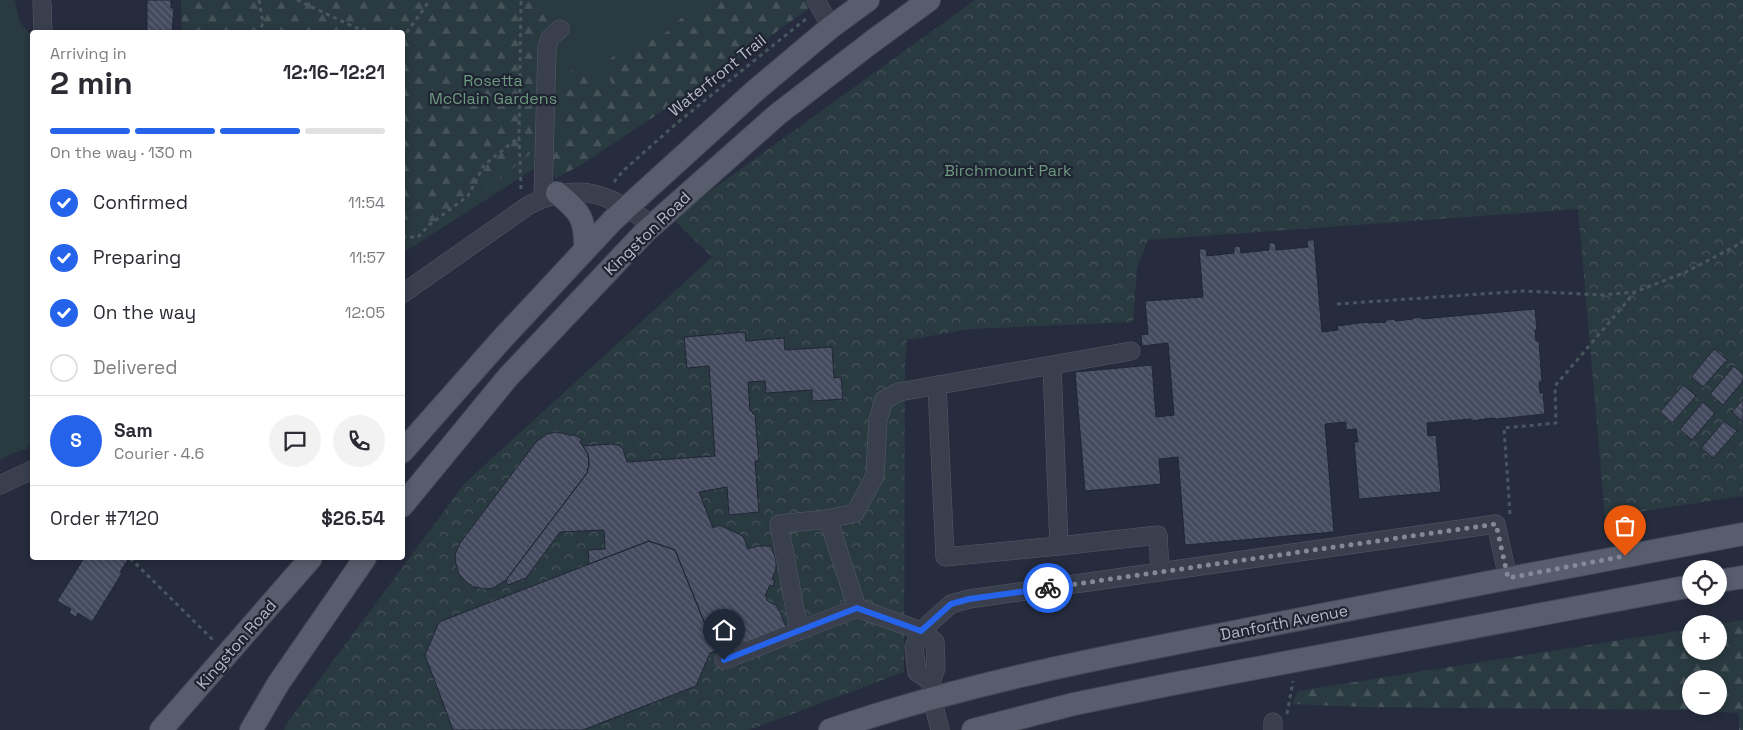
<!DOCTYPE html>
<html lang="en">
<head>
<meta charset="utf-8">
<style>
  body { margin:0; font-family:"Space Grotesk",sans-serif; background:#f2f2f3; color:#2b2b33; height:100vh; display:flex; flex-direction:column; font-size:19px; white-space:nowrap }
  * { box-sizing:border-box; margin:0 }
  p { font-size:16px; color:#7c7c81 }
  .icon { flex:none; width:28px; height:28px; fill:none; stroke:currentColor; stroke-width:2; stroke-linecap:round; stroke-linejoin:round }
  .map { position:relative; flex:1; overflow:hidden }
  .drawer { position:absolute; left:30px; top:30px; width:375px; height:530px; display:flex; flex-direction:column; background:#fff; border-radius:5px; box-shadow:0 2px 8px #0003 }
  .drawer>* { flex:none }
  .fabs { position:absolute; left:1682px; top:560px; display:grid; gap:10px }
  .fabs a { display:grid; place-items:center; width:45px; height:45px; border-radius:50%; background:#fff; box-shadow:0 2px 8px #0003; font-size:25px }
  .pin { position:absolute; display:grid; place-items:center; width:42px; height:42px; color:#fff; margin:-51px -21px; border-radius:50% 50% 50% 0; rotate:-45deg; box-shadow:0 0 5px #0007 }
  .pin .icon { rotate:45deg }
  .courier { position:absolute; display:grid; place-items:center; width:50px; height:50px; margin:-25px; border:4px solid #2563eb; border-radius:50%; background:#fff; color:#222; box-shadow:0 1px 6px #0007 }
  .summary em { font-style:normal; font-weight:700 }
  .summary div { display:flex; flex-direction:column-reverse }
  .summary { display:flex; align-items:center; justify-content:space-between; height:85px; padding:0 20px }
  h1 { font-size:32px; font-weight:700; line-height:38px }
  .bar { display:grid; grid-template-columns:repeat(4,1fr); gap:8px 5px; align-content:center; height:60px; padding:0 20px }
  .bar i { height:6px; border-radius:4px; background:#e1e1e2 }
  .bar .on { background:#2563eb }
  .bar p { grid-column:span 4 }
  .line { display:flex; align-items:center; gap:12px; padding:0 20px; border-top:1px solid #e1e1e2 }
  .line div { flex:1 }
  .round { display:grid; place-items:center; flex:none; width:52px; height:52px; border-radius:26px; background:#f2f2f3 }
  ol { padding:0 20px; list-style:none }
  li { display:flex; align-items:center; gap:15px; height:55px }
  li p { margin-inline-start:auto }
  li .icon { padding:5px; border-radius:50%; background:#2563eb; color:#fff; stroke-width:4 }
  li:last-child { color:#7c7c81 }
  li i { width:28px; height:28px; border:2px solid #e1e1e2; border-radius:50% }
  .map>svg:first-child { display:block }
  .green { fill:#293a40 }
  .forest { fill:url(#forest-firs); fill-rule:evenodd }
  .park { fill:url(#park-crowns) }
  .building { fill:url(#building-back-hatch); stroke:#212635 }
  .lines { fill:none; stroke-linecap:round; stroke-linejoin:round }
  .minor-casing { stroke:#555a69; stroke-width:19 }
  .major-casing { stroke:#434857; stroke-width:24 }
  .path { stroke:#48575e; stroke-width:3; stroke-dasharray:4 4; stroke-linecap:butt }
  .minor { stroke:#3a3f4e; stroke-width:18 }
  .major { stroke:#585d6e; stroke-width:22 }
  .done { stroke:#848898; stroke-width:5; stroke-dasharray:0 9 }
  .route { stroke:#2563eb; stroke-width:6 }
  .labels { text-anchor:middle; stroke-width:4.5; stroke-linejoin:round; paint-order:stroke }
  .street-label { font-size:16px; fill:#b6bac9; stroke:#1f2433 }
  .park-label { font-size:16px; fill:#6e987f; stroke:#1f2433 }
</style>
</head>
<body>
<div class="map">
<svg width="1743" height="730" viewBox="0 0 1743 730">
  <defs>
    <pattern id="forest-firs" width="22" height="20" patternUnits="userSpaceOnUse" patternTransform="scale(1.25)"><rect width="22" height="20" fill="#293a40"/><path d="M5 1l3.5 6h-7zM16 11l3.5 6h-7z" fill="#46545a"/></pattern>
    <pattern id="park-crowns" width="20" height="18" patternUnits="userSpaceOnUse" patternTransform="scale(1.25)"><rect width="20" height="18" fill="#293a40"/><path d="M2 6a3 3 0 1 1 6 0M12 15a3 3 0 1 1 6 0" fill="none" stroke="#46545a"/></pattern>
    <pattern id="building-back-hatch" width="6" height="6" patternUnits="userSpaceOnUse" patternTransform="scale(1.25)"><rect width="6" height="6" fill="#454b5f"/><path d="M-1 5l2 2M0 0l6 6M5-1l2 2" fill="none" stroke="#5e6375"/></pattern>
  </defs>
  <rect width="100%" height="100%" fill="#262c3d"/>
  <!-- green -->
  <path class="green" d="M0,0H15L19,20L32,37V444L29,445L27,449L13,453L0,460Z
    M181,0H798L403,253L402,32H182Z"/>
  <!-- forest -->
  <path class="forest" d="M181,0H562L551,3L555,14L537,54L536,149L473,202L438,226L403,219L402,32H182Z
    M714,0H805L809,8L724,70L581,165L556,178L553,174L552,157L562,142L565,97L560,75L585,66C592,73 602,93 609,96L616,89L607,76L603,63L620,52L625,56L637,53V46L667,32L681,18L694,16Z
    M1743,620V730H1739V713L1688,710L1363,707L1292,704L1298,691L1691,629V651H1719V624ZM1691,679H1719V706H1691Z"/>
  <!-- park -->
  <path class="park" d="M975,0H1743V496L1605,517L1578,209L1148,240L1137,268L1133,322L970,329L907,340L905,365L904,672L749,730H284L287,723L465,483L712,257L675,221L698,200Z"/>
  <!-- building -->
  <path class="building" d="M147,0H171V8H174L172,32H147Z
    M1307,240H1314L1322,332L1338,330L1337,326L1359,323L1368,322V323L1386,322V320L1395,319V321L1413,319V318L1421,317V319L1535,309L1537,330H1535L1536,341H1539L1542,382H1539L1540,393H1543L1545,414L1497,419L1491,418L1472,421L1471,419L1427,423L1428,436L1436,435L1441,492L1359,499L1354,442H1358L1356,429L1346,430V422L1325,424L1334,532L1185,545L1178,457L1159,459L1161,484L1085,491L1075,372L1152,365L1156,417L1174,415L1168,343L1142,346L1141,335L1148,334L1145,301L1203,297L1199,249H1206L1207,256L1234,253V247L1240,246L1241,253L1269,250V243H1275L1276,250L1308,247Z
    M745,332L746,341L784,338L785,350L832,347L834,378L841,377L843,399L812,401V390L766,393L765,381L748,382L750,411H752L753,414H755L759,461H755L759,512L729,515L727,487L699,492L713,528L719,525L743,536L748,549L757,546H771L776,560V569L772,579L775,580L773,586L770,585L765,596L768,597L766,600L776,605L779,610L787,629L716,651L675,550L649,541L589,564L588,550L605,549L604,530L560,532L526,578L508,585L506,580L587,473L589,465L588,454L583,446L612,444L618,445L623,449L627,462L715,456L709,366L687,368L684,337Z
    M1714,349L1727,360L1703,387L1691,377Z
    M1734,366L1743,374V381L1723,405L1710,394Z
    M1683,385L1696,396L1672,423L1660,412Z
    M1743,399V422L1732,412Z
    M1703,402L1715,413L1692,440L1680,429Z
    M1724,421L1737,431L1713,458L1701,448Z
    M556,432L566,434L572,436L573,434L582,439L580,442L588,454L589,465L587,473L506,580L493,588L486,589L474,587L466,582L459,574L456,564L455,555L460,543L536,442L547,434Z
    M649,541L675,550L716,651L710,653L696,686L583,730H453L425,655L439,622Z
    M84,558H129L120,572L122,573L92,622L78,613L76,617L69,613L71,609L57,601Z"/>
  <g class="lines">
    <defs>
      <path id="minor" d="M816,0L831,27
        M42,4L43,32
        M543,198L547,47L550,38L560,29
        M402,294L529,205C579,179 611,195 652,225
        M1052,365L1059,546L1158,535L1160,572
        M937,385L945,557L1059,546
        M0,485L32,470
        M828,519L857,608
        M799,631L779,524L828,519L855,513L875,476L878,420L884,400L899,392L1131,351
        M724,660L857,608L921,631L935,642L936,668L931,682L932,698L940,730
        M931,682L917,672L914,647L921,631L951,604L969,599L1496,524L1508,578
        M1273,730V722"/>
      <path id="major" d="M557,193C579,210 586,219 585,248
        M402,452L502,339L613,220L756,90L831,27L868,0
        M402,506L508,377L646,231L778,114L873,41L929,0
        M1719,581L1743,577
        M161,730L311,558
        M251,730L278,684L365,558
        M830,730C966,683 1108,656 1249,629C1414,596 1578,565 1743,534
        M973,730L1074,704L1167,685L1691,586"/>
    </defs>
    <!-- minor casing -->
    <use href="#minor" class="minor-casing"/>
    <!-- major casing -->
    <use href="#major" class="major-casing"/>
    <!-- path -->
    <path class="path" d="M259,0L263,23L259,32
      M297,0L365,32
      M402,39L430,0
      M614,182L623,171L677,123L807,18
      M521,189L519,136L521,0
      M402,237H418L429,225L468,196L484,165L519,137
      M1337,304L1524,291L1601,295L1635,292
      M1510,514L1504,428L1556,423L1555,386L1635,292L1686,272L1743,242
      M130,558L213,640
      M1287,714L1293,681"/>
    <!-- minor -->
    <use href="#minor" class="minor"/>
    <!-- major -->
    <use href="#major" class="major"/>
  </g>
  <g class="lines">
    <!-- done -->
    <path class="done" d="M1048,588L1496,524L1508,578L1625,556"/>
    <!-- route -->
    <path class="route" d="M724,660L857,608L921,631L951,604L969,599L1048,588"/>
  </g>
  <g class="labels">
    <!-- street labels -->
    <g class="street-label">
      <text transform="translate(717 75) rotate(-39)" y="6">Waterfront Trail</text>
      <text transform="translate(647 233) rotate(-44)" y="6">Kingston Road</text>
      <text transform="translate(1284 622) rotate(-11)" y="6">Danforth Avenue</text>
      <text transform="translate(236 644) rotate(-49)" y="6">Kingston Road</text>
    </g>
    <!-- park labels -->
    <g class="park-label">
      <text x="493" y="86">Rosetta<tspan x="493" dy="18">McClain Gardens</tspan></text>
      <text x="1008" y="176">Birchmount Park</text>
    </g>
  </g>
</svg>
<div class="fabs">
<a><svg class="icon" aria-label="locate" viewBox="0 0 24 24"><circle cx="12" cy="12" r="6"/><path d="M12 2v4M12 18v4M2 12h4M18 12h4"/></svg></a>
<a>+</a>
<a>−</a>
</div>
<div class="pin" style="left:1625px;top:556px;background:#ea580c"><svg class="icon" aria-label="bag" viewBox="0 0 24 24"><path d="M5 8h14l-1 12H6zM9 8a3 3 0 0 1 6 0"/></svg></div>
<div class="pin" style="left:724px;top:660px;background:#1f2937"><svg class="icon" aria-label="home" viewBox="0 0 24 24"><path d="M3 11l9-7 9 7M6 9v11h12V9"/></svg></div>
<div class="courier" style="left:1048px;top:588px"><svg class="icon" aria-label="bike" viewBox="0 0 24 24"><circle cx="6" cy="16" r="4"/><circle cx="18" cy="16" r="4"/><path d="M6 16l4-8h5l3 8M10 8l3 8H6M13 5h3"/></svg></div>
<section class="drawer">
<div class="summary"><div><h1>2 min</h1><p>Arriving in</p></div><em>12:16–12:21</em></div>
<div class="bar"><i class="on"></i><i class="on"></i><i class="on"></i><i></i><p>On the way · 130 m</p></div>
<ol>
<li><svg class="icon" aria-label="check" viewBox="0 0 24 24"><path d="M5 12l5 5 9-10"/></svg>Confirmed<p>11:54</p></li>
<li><svg class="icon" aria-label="check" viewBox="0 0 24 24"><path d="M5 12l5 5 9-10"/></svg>Preparing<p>11:57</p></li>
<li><svg class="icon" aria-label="check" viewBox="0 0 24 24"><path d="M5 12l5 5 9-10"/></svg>On the way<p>12:05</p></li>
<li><i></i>Delivered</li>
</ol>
<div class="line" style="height:90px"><b class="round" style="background:#2563eb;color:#fff">S</b><div><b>Sam</b><p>Courier · 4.6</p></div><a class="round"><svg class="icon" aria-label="chat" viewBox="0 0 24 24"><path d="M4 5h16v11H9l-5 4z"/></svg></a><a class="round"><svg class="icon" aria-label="phone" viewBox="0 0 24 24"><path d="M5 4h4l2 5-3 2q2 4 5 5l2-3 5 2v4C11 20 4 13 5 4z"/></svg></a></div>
<div class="line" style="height:65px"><div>Order #7120</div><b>$26.54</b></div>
</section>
</div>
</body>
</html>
